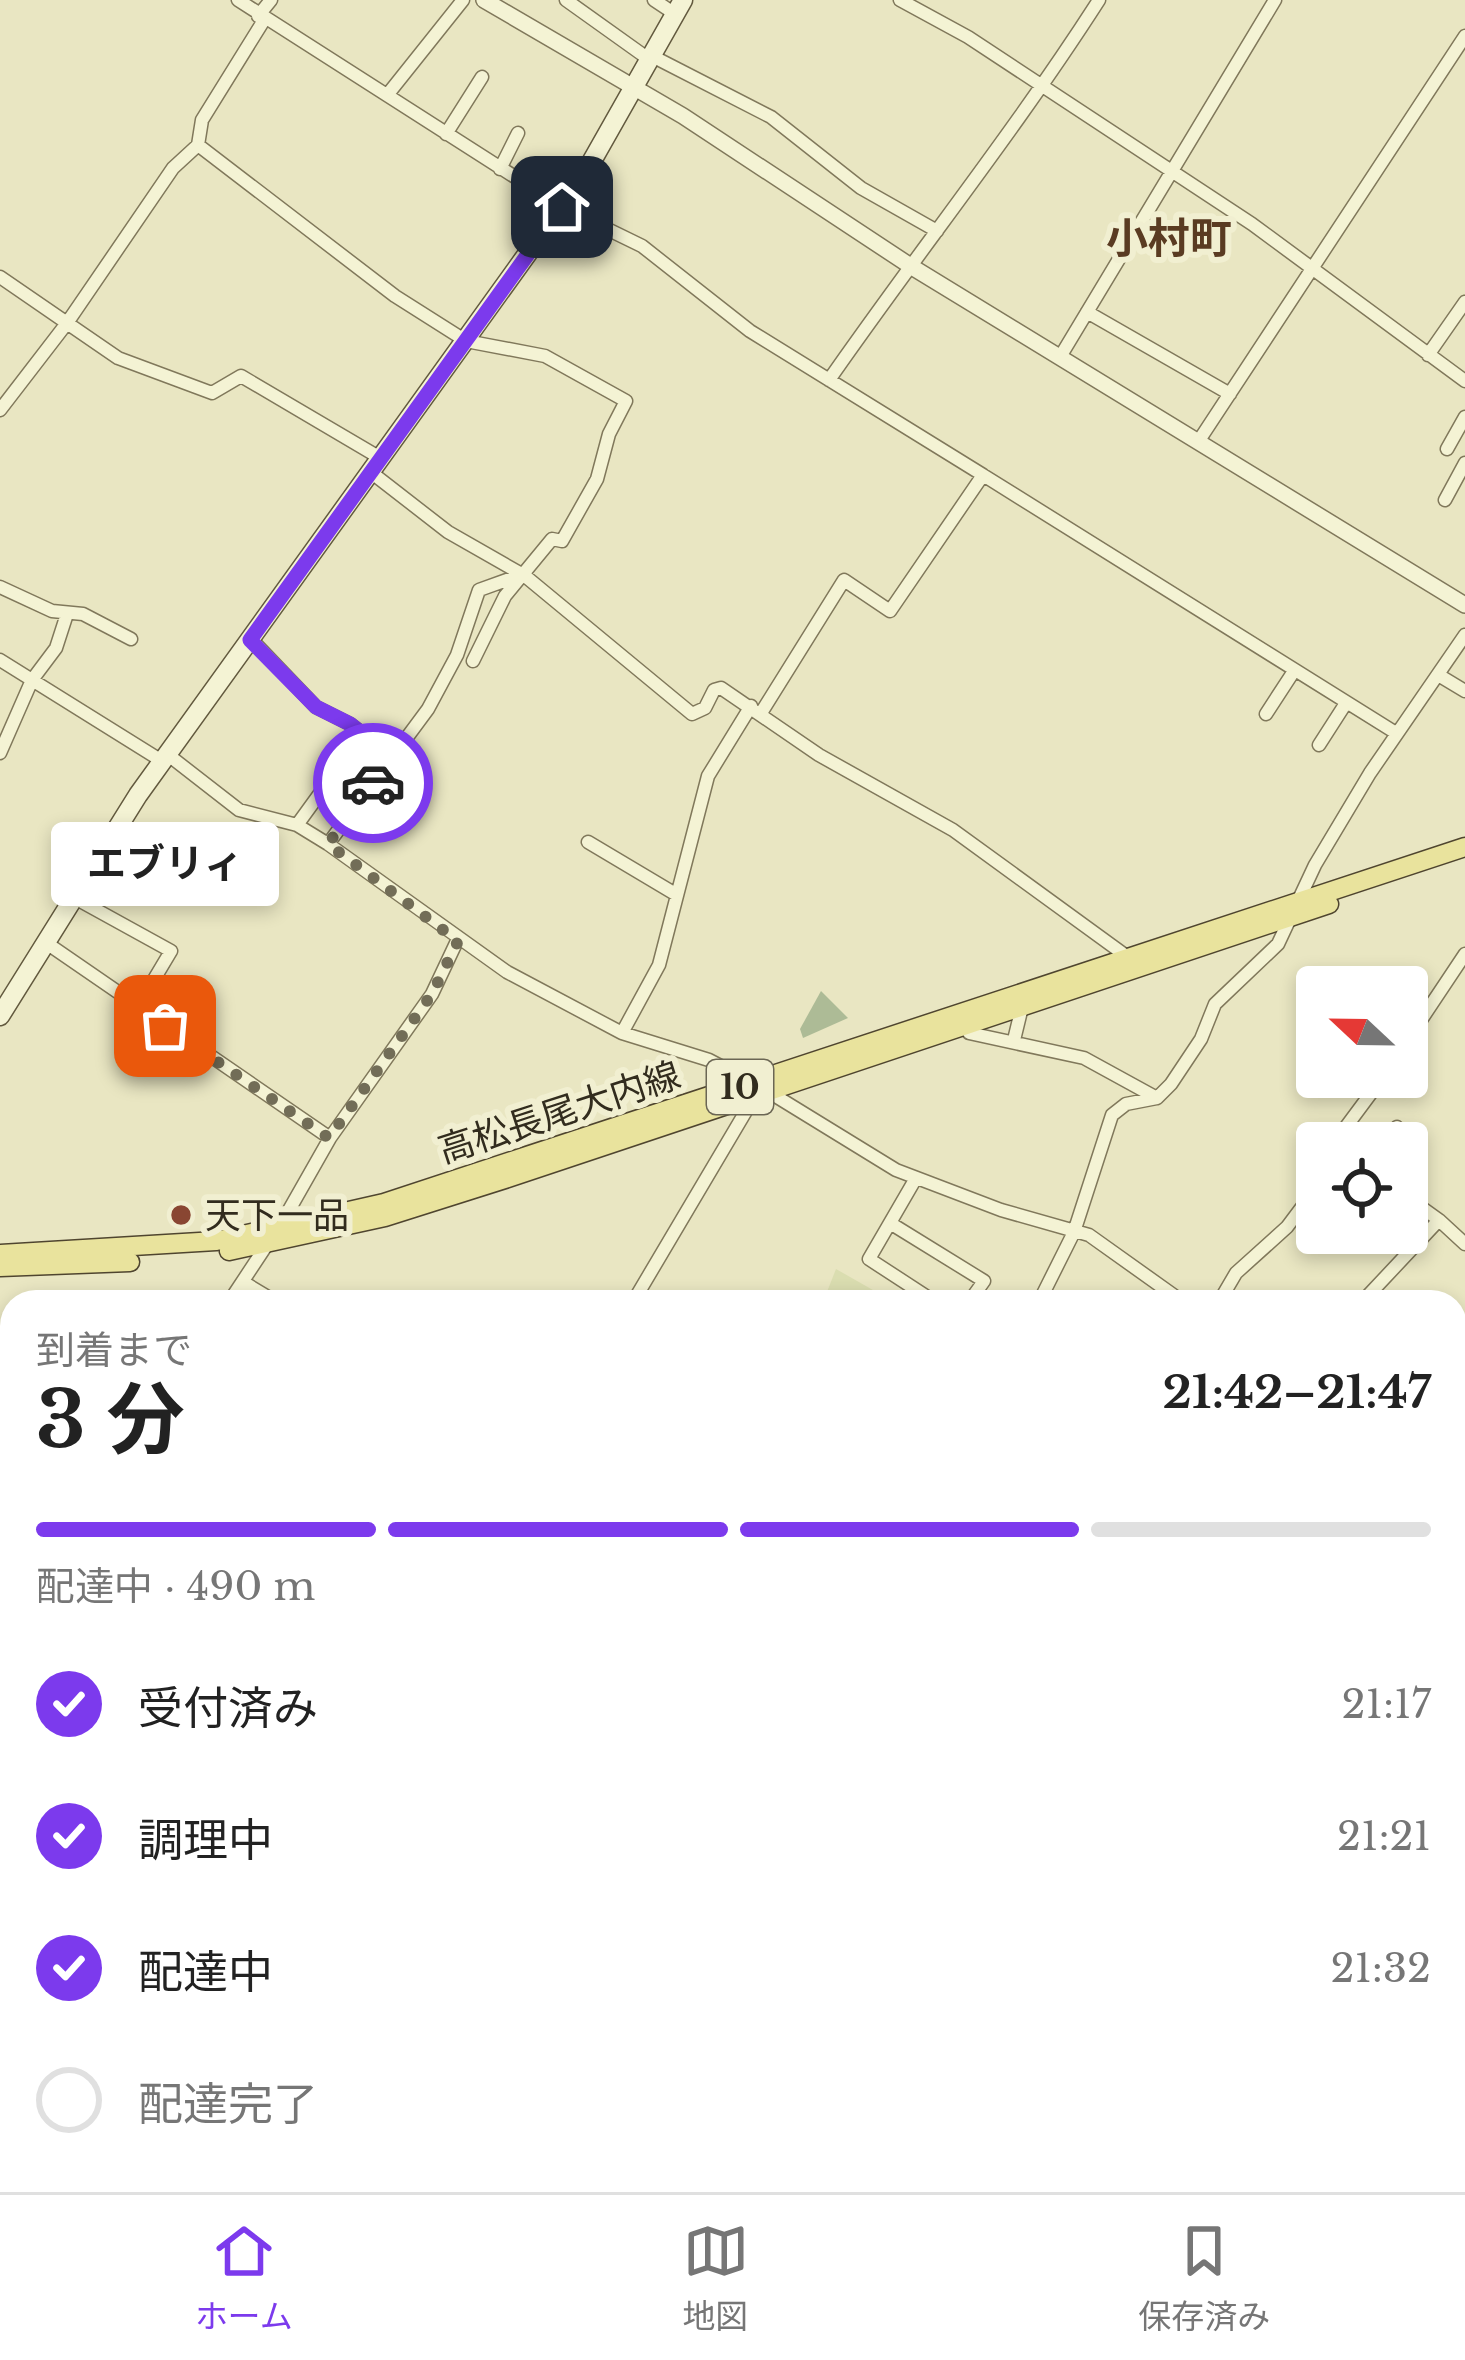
<!DOCTYPE html>
<html lang="ja">
<head>
<meta charset="utf-8">
<style>
  body { margin:0; font-family:"Libre Baskerville","Noto Sans JP",serif; background:#f2f2f2; color:#222; height:100vh; display:flex; flex-direction:column; font-size:45px; white-space:nowrap }
  * { box-sizing:border-box; margin:0 }
  p { font-size:39px; color:#767676 }
  .icon { flex:none; width:66px; height:66px; fill:none; stroke:currentColor; stroke-width:2; stroke-linecap:round; stroke-linejoin:round }
  .map { position:relative; flex:1; overflow:hidden }
  .sheet { position:absolute; left:0px; top:1290px; width:1467px; height:903px; display:flex; flex-direction:column; background:#fff; border-radius:36px 36px 0 0; box-shadow:0 6px 18px #0003 }
  .sheet>* { flex:none }
  .needle { width:78px; rotate:292deg }
  .buttons { position:absolute; left:1296px; top:966px; display:grid; gap:24px }
  .buttons a { display:grid; place-items:center; width:132px; height:132px; border-radius:12px; background:#fff; box-shadow:0 6px 18px #0003; font-size:60px }
  .pin { position:absolute; display:grid; place-items:center; width:102px; height:102px; color:#fff; margin:-51px; border-radius:24px; box-shadow:0 6px 18px #0006 }
  .courier { position:absolute; display:grid; place-items:center; width:120px; height:120px; margin:-60px; border:9px solid #7c3aed; border-radius:50%; background:#fff; color:#222; box-shadow:0 3px 15px #0007 }
  .bubble { position:absolute; height:84px; border-radius:12px; background:#fff; box-shadow:0 6px 18px #0003; font-size:39px; font-weight:700; line-height:84px; text-align:center }
  .headline em { font-style:normal; font-weight:700 }
  .headline div { display:flex; flex-direction:column-reverse }
  .headline { display:flex; align-items:center; justify-content:space-between; height:204px; padding:0 36px }
  h1 { font-size:78px; font-weight:700; line-height:90px }
  .bar { display:grid; grid-template-columns:repeat(4,1fr); gap:18px 12px; align-content:center; height:144px; padding:0 36px }
  .bar i { height:15px; border-radius:9px; background:#e0e0e0 }
  .bar .selected { background:#7c3aed }
  .bar p { grid-column:span 4 }
  ol { padding:0 36px; list-style:none }
  li { display:flex; align-items:center; gap:36px; height:132px }
  li p { margin-inline-start:auto }
  li .icon { padding:12px; border-radius:50%; background:#7c3aed; color:#fff; stroke-width:4 }
  li:last-child { color:#767676 }
  li i { width:66px; height:66px; border:6px solid #e0e0e0; border-radius:50% }
  .dock { display:flex; justify-content:space-around; align-items:center; height:168px; border-top:3px solid #e0e0e0; background:#fff; font-size:33px; color:#767676 }
  .dock a { display:grid; justify-items:center; gap:6px }
  .dock .selected { color:#7c3aed }
  .map>svg:first-child { display:block }
  .farmland { fill:#daddb0 }
  .cemetery { fill:#adbb96 }
  .water { fill:#a4bcba; stroke:#6c8888; stroke-width:3 }
  .lines { fill:none; stroke-linecap:round; stroke-linejoin:round }
  .minor-casing { stroke:#80785b; stroke-width:15 }
  .tertiary-casing { stroke:#80785b; stroke-width:18 }
  .secondary-casing { stroke:#62593e; stroke-width:21 }
  .primary-casing { stroke:#4f452f; stroke-width:21 }
  .minor { stroke:#f4f3d4; stroke-width:12 }
  .tertiary { stroke:#f4f3d4; stroke-width:15 }
  .secondary { stroke:#f4f3d4; stroke-width:18 }
  .primary { stroke:#e9e39d; stroke-width:18 }
  .done { stroke:#726d57; stroke-width:12; stroke-dasharray:0 21.6 }
  .route { stroke:#7c3aed; stroke-width:15 }
  .poi-dot { fill:#894632; stroke:#f1efd1; stroke-width:4.5 }
  .labels { text-anchor:middle; stroke-width:12; stroke-linejoin:round; paint-order:stroke }
  .shield { fill:#f1efd1; stroke:#6b6654; stroke-width:3 }
  .shield-label { font-size:33px; font-weight:bold; fill:#322c1e }
  .street-label { font-size:36px; fill:#322c1e; stroke:#f1efd1 }
  .poi-label { font-size:36px; fill:#322c1e; stroke:#f1efd1; text-anchor:start }
  .quarter-label { font-size:42px; font-weight:bold; fill:#5a3b22; stroke:#f1efd1 }
</style>
</head>
<body>
<div class="map">
<svg width="1465" height="2192" viewBox="0 0 1465 2192">
  <rect width="100%" height="100%" fill="#e9e6c2"/>
  <!-- farmland -->
  <path class="farmland" d="M836,1269L894,1302H823Z"/>
  <!-- cemetery -->
  <path class="cemetery" d="M821,991L848,1018L803,1038L800,1029Z"/>
  <!-- water -->
  <path class="water" d="M1072,2181H1163L1176,2192H1084Z"/>
  <g class="lines">
    <defs>
      <path id="minor" d="M238,0L562,207L642,246L750,331L983,475
        M566,0L650,60
        M654,0L675,14
        M900,0L968,37L1252,224L1465,381
        M258,16L271,0
        M264,20L202,120L198,145L173,168L67,323L118,358L212,393L241,376L382,459
        M652,56L771,117L861,188L937,231
        M388,94L463,0
        M446,134L482,77
        M198,145L395,296L466,341L545,356L626,401L609,434L597,479L562,541L552,539L505,596L473,661
        M500,169L518,133
        M0,277L67,323L0,410
        M1087,312L1230,394
        M1428,355L1465,302
        M1060,357L1275,0
        M829,380C918,252 1015,131 1099,0
        M1198,442L1465,36
        M1447,449L1465,417
        M372,473L448,532L525,576L692,714L705,708L714,690L721,688L819,755L953,830L1129,958
        M1445,500L1465,463
        M0,587L52,611L83,614L131,639
        M251,639L316,707L350,724L388,754L389,764
        M0,660L162,761
        M1440,676L1465,691
        M761,713L844,580L890,611L983,475L1396,733
        M1266,714L1294,671
        M1319,745L1346,703
        M0,753L32,680L56,648L67,614
        M167,754L239,810L297,825L328,844L507,972L622,1033L709,1060L751,1082
        M297,825L363,734
        M588,842L677,895
        M328,844L428,709L457,655L479,590L515,577
        M73,897L171,951L137,1008
        M45,942L330,1138
        M966,1025L969,1033L1084,1058L1157,1098
        M622,1033L659,965L708,776L751,706
        M1014,1040L1022,1007
        M1407,1041L1465,954
        M769,1092L896,1170L1001,1210L1089,1235L1183,1302
        M1334,1143L1383,1077
        M1388,1143L1397,1127
        M916,1178L869,1259L935,1302
        M1407,1197L1439,1220
        M890,1223L984,1281L969,1302
        M280,1226L330,1138L432,994L457,941
        M243,1282L276,1302
        M229,1302L268,1243
        M633,1302L749,1106L747,1098
        M1039,1302L1074,1232L1112,1115L1126,1104L1157,1098L1171,1084L1201,1039L1215,1004L1278,944L1315,865L1370,773L1465,635
        M1219,1302L1236,1273L1287,1227L1317,1187
        M1362,1302L1439,1220L1465,1244
        M1455,1419L1465,1408
        M0,1469L12,1478
        M1455,1528L1465,1536
        M0,1731L12,1734
        M0,1983L12,1982
        M1455,2078L1465,2082
        M1455,2163L1465,2166
        M212,2181V2192
        M896,2181L920,2192
        M41,2192L46,2181
        M465,2192L474,2181
        M991,2192L1001,2181
        M1457,2192L1465,2180"/>
      <path id="tertiary" d="M484,0L683,116L912,267L1465,605"/>
      <path id="secondary" d="M0,1016L138,795L584,175L683,0
        M0,1832L12,1835
        M0,2079L12,2078
        M691,2181L710,2192
        M1042,2181L1054,2192"/>
      <path id="primary" d="M229,1251L385,1217L508,1178L1329,904
        M0,1254L216,1241L384,1203L1465,847
        M0,1267L130,1262"/>
    </defs>
    <!-- minor casing -->
    <use href="#minor" class="minor-casing"/>
    <!-- tertiary casing -->
    <use href="#tertiary" class="tertiary-casing"/>
    <!-- secondary casing -->
    <use href="#secondary" class="secondary-casing"/>
    <!-- primary casing -->
    <use href="#primary" class="primary-casing"/>
    <!-- minor -->
    <use href="#minor" class="minor"/>
    <!-- tertiary -->
    <use href="#tertiary" class="tertiary"/>
    <!-- secondary -->
    <use href="#secondary" class="secondary"/>
    <!-- primary -->
    <use href="#primary" class="primary"/>
  </g>
  <g class="lines">
    <!-- done -->
    <path class="done" d="M165,1026L329,1138L432,994L458,941L328,844L373,783"/>
    <!-- route -->
    <path class="route" d="M373,783L389,764L388,754L350,724L316,707L250,640L562,207"/>
  </g>
  <!-- markers -->
  <circle class="poi-dot" cx="181" cy="1215" r="12"/>
  <g class="labels">
    <!-- shield labels -->
    <rect class="shield" x="707" y="1060" width="66" height="54" rx="9"/>
    <g class="shield-label">
      <text x="740" y="1099">10</text>
    </g>
    <!-- street labels -->
    <g class="street-label">
      <text transform="translate(559 1112) rotate(-18)" y="13">高松長尾大内線</text>
    </g>
    <!-- poi labels -->
    <g class="poi-label">
      <text x="205" y="1228">天下一品</text>
    </g>
    <!-- quarter labels -->
    <g class="quarter-label">
      <text x="1169" y="253">小村町</text>
    </g>
  </g>
</svg>
<div class="buttons">
<a><svg class="needle" viewBox="-14 -14 28 28"><path d="M0-13l5 13h-10z" fill="#e53935"/><path d="M0 13l5-13h-10z" fill="#767676"/></svg></a>
<a><svg class="icon" aria-label="locate" viewBox="0 0 24 24"><circle cx="12" cy="12" r="6"/><path d="M12 2v4M12 18v4M2 12h4M18 12h4"/></svg></a>
</div>
<div class="pin" style="left:165px;top:1026px;background:#ea580c"><svg class="icon" aria-label="bag" viewBox="0 0 24 24"><path d="M5 8h14l-1 12H6zM9 8a3 3 0 0 1 6 0"/></svg></div>
<div class="pin" style="left:562px;top:207px;background:#1f2937"><svg class="icon" aria-label="home" viewBox="0 0 24 24"><path d="M3 11l9-7 9 7M6 9v11h12V9"/></svg></div>
<div class="courier" style="left:373px;top:783px"><svg class="icon" aria-label="car" viewBox="0 0 24 24"><path d="M5 17H2v-5l4-1 3-4h7l3 4 3 1v5h-3M9 17h6M6 11h13"/><circle cx="7" cy="17" r="2"/><circle cx="17" cy="17" r="2"/></svg></div>
<div class="bubble" style="left:51px;top:822px;width:228px">エブリィ</div>
<section class="sheet">
<div class="headline"><div><h1>3 分</h1><p>到着まで</p></div><em>21:42–21:47</em></div>
<div class="bar"><i class="selected"></i><i class="selected"></i><i class="selected"></i><i></i><p>配達中 · 490 m</p></div>
<ol>
<li><svg class="icon" aria-label="check" viewBox="0 0 24 24"><path d="M5 12l5 5 9-10"/></svg>受付済み<p>21:17</p></li>
<li><svg class="icon" aria-label="check" viewBox="0 0 24 24"><path d="M5 12l5 5 9-10"/></svg>調理中<p>21:21</p></li>
<li><svg class="icon" aria-label="check" viewBox="0 0 24 24"><path d="M5 12l5 5 9-10"/></svg>配達中<p>21:32</p></li>
<li><i></i>配達完了</li>
</ol>
</section>
</div>
<nav class="dock">
<a class="selected"><svg class="icon" aria-label="home" viewBox="0 0 24 24"><path d="M3 11l9-7 9 7M6 9v11h12V9"/></svg>ホーム</a>
<a><svg class="icon" aria-label="map" viewBox="0 0 24 24"><path d="M3 6l6-2 6 2 6-2v14l-6 2-6-2-6 2zM9 4v14M15 6v14"/></svg>地図</a>
<a><svg class="icon" aria-label="saved" viewBox="0 0 24 24"><path d="M7 4h10v16l-5-4-5 4z"/></svg>保存済み</a>
</nav>
</body>
</html>
